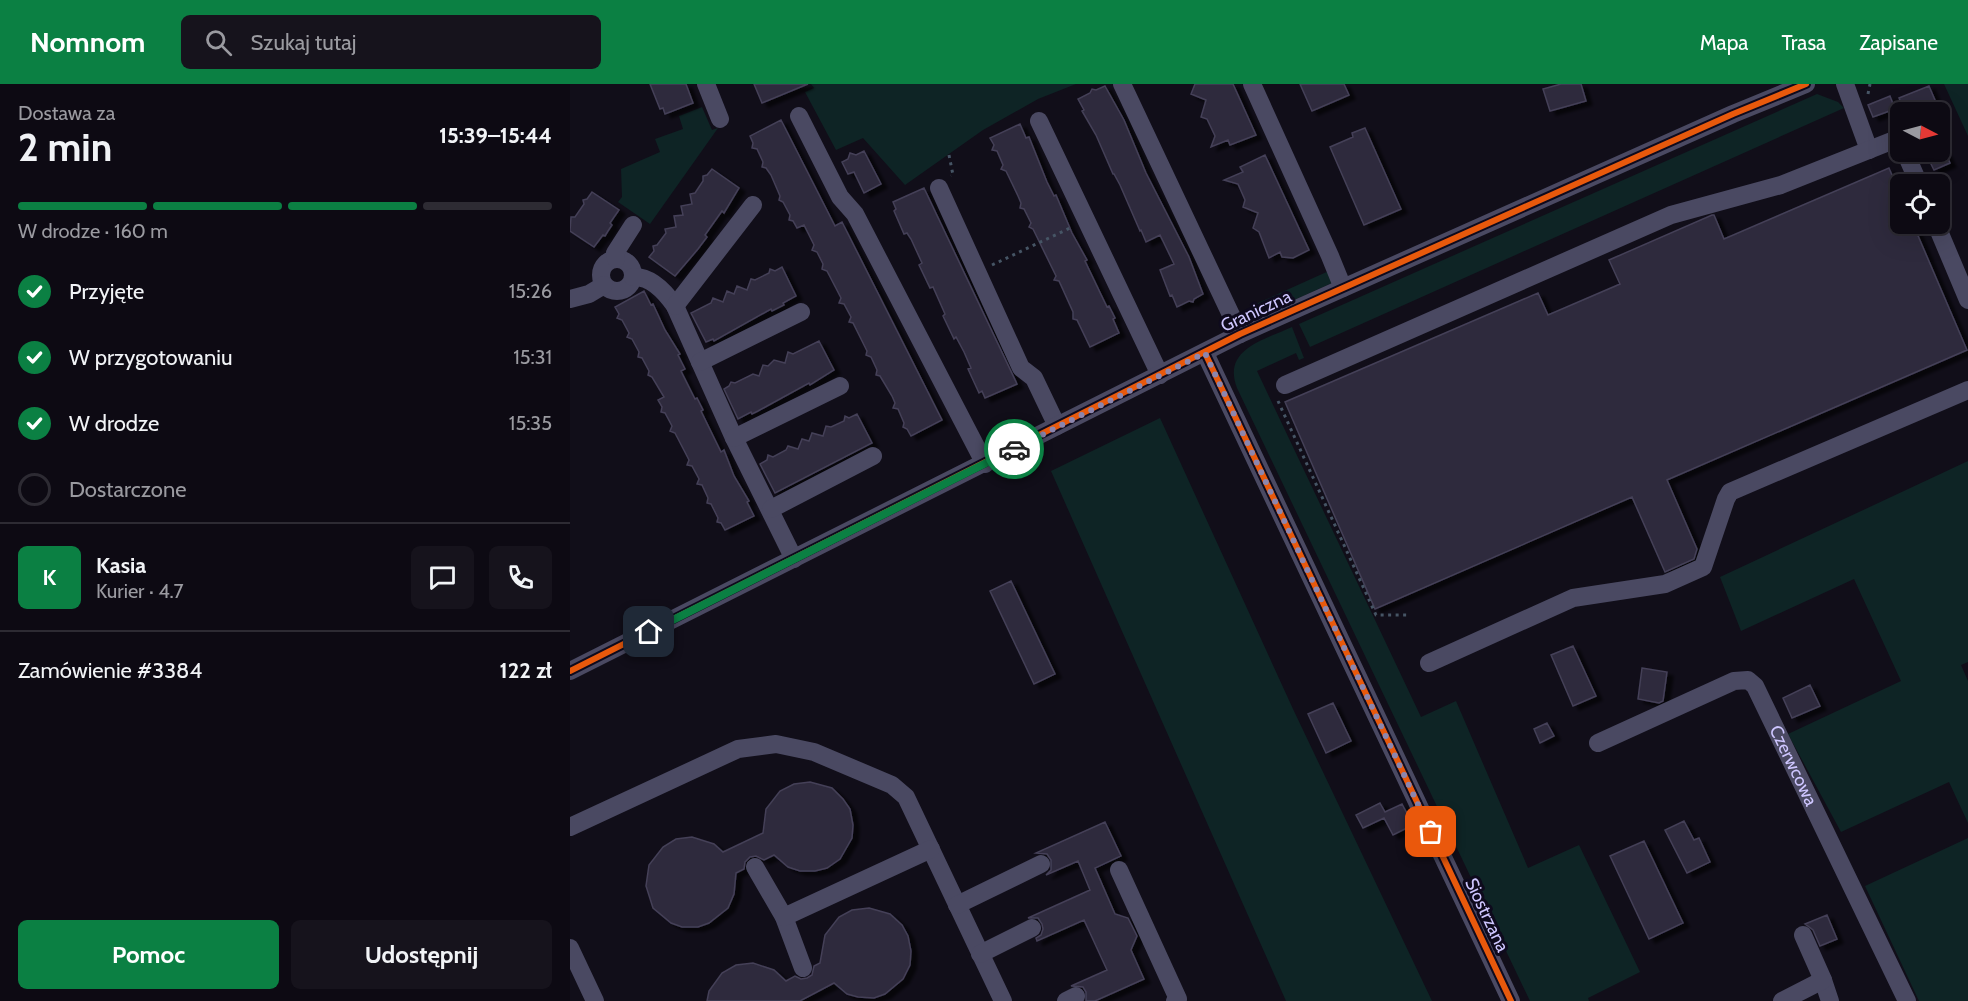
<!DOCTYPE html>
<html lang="pl">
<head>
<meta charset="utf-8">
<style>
  body { margin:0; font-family:Cabin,sans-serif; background:#16131c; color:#f1f3f6; height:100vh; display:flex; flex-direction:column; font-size:22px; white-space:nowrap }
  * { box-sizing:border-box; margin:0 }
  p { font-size:20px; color:#9a9aa0 }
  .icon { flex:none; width:33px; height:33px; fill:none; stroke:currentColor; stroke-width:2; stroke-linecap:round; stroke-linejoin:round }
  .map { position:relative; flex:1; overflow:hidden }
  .side { display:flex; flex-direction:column; background:#0d0a13; width:570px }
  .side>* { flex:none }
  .needle { width:39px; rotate:96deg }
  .controls { position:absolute; left:1320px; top:18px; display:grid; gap:12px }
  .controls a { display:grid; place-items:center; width:60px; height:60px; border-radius:9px; background:#0d0a13; box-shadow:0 6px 24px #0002,0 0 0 2px #2d2b33; font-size:30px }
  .pin { position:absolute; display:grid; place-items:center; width:51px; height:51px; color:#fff; margin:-26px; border-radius:12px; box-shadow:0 3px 9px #0006 }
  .courier { position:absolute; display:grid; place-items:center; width:60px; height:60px; margin:-30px; border:4px solid #0b8043; border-radius:50%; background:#fff; color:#222; box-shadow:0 2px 8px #0007 }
  .head em { font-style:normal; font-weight:700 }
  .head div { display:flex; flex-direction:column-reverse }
  .head { display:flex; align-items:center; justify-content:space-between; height:102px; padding:0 18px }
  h1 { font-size:39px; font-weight:700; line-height:45px }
  .bar { display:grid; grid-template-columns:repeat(4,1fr); gap:9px 6px; align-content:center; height:72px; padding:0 18px }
  .bar i { height:8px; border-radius:4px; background:#2d2b33 }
  .bar .current { background:#0b8043 }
  .bar p { grid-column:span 4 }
  .line { display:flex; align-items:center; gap:15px; padding:0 18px; border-top:2px solid #2d2b33 }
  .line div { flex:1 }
  .round { display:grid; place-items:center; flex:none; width:63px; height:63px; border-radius:9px; background:#16131c }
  ol { padding:0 18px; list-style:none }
  li { display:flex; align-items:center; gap:18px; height:66px }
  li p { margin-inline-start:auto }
  li .icon { padding:6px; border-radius:50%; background:#0b8043; color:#fff; stroke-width:4 }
  li:last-child { color:#9a9aa0 }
  li i { width:33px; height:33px; border:3px solid #2d2b33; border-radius:50% }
  .button { display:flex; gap:12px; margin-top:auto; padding:12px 18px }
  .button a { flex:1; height:69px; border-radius:9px; background:#0b8043; color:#fff; font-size:24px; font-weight:700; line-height:69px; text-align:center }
  .button a+a { background:#16131c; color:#f1f3f6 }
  header { display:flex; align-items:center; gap:36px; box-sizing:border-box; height:84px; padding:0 30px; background:#0b8043; color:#fff }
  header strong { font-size:28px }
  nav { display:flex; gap:33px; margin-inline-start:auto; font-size:21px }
  .search { width:420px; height:54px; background:#16131c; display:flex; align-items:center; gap:15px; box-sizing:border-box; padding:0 21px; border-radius:9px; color:#9a9aa0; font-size:22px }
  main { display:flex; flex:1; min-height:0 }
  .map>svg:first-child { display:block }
  .green { fill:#0e2425 }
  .building { fill:#2f2b3c; stroke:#444058; stroke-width:1.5; filter:url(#shadow) }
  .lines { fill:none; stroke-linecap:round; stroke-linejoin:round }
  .path { stroke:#465565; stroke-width:3; stroke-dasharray:3 4.5; stroke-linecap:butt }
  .minor { stroke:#4a4962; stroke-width:18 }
  .cycleway-casing { stroke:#0e0a1d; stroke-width:10 }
  .cycleway { stroke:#e8590c; stroke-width:6 }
  .done { stroke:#8c86ae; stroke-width:6; stroke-dasharray:0 10.8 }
  .route { stroke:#0b8043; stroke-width:8 }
  .labels { text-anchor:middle; stroke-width:6; stroke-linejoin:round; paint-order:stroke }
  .street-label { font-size:18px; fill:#cec6ff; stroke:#0e0a1d }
</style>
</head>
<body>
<header>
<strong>Nomnom</strong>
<div class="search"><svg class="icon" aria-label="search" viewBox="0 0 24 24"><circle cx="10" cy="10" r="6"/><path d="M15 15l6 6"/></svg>Szukaj tutaj</div>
<nav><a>Mapa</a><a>Trasa</a><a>Zapisane</a></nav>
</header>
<main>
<section class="side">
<div class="head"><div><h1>2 min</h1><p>Dostawa za</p></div><em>15:39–15:44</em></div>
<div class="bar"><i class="current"></i><i class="current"></i><i class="current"></i><i></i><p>W drodze · 160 m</p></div>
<ol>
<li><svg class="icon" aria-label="check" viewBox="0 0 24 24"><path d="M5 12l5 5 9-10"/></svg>Przyjęte<p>15:26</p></li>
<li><svg class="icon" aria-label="check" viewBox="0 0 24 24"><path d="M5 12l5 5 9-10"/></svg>W przygotowaniu<p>15:31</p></li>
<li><svg class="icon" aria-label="check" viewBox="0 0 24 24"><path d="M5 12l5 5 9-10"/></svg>W drodze<p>15:35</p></li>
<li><i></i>Dostarczone</li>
</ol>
<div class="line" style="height:108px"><b class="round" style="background:#0b8043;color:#fff">K</b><div><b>Kasia</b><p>Kurier · 4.7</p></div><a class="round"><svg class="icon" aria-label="chat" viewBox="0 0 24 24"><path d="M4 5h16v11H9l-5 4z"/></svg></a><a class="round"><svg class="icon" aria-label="phone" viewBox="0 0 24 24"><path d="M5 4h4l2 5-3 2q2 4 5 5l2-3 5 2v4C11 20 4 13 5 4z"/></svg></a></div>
<div class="line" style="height:78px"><div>Zamówienie #3384</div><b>122 zł</b></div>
<div class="button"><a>Pomoc</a><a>Udostępnij</a></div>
</section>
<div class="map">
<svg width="1398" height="917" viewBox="0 0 1398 917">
  <defs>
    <filter id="shadow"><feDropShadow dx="6" dy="4" stdDeviation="1.5" flood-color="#0009"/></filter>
  </defs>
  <rect width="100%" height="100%" fill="#110e19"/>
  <!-- green -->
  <path class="green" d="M241,0H506L468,15L413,46L335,101L293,54L266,66L235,8L244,4Z
    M1374,0H1398V52Z
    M1247,10L1268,18L1274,24L740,263L729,240Z
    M132,23L142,46L148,44L80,140L48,118L52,113L51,85L90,68L85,55L113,45L109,32Z
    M761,186L762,199L686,233L684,230L688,219Z
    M722,243L734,274L729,276L726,269L687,287L851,633L886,617L958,784L1009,761L1070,888L1018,914L1019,917H960L667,304C652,265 694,256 722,243Z
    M590,334L723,625L862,917H716L481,387Z
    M1398,377V578L1391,581L1398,597V739L1379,698L1271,748L1218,650L1331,597L1284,495L1171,547L1150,493Z
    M1398,754V917H1349L1295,802Z"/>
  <!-- building -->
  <path class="building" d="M80,0H116L123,19L95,30L93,24L90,25Z
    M184,0H238L192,19Z
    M625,0H663L686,51L660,61L658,56L641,63L645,52L637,35L631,33L636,16L621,10Z
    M730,0H774L779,11L742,27Z
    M991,0H1011L1016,17L980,27L973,5Z
    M535,2L554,36L576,89L619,173L633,210L624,215L623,218L619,217L607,223L602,211L600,212L590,186L604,180L590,151L576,158L571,146L570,147L550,101L544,90H543L526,51L512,27L514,26L508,15L520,9L522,5L526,6Z
    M1359,2L1365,16L1335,28L1329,14Z
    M1320,12L1325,25L1303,33L1298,21Z
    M211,36L265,142L272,138L372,336L341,352L337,345L333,343L334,339L328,325L323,324L325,319L322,312L310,292L306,291L307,286L301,273L296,271L297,267L283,239L279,238L281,233L274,220L269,219L271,214L257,187L252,185L253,180L247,168L242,166L244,161L234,141L227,144L223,137L219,136L220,131L213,118L209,116L210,112L201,91L196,84L192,83L193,78L187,65L182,64L183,59L180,52Z
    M450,40L456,54L459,53L477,98L484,112L486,111L502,149L517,176L515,177L537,223L539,222L545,234L543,235L549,249L520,263L507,236L503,235V228L489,197L484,196L486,192L463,145L459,143L461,139L454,125L450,124L451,119L448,112L436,87L431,85L433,81L427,67L422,66L424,61L420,54Z
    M795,44L831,125L794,141L760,63L783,53L782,49Z
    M294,67L311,100L294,109L284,88L278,90L272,78L278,75L280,69L286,71Z
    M1355,68H1375L1380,79L1364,86Z
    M695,71L739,166L723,174L712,173L710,168L699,174L689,148L683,144L688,129L673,123L675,116L668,100L654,96L673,88L670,83Z
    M1319,84L1330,110V140H1343L1397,266L1097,396L1127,465L1124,475L1095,488L1062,413L805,525L715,318L968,209L978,231L1050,200L1039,176L1142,131H1144L1154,155Z
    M142,85L169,104L154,129L152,127L135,151L137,153L128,165L105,192L79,173L84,167L83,162L87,161L96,149L95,145L106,143L104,132L113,131L111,122L122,120L120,110L125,109L133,97V92L137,91Z
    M354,104L447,300L415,314L412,307L409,309L398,285L401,284L394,268L386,253L384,255L373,232L375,230L363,203L360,204L349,181L352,179L341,155L337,149L334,150L324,127L326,125L323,118Z
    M22,108L49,126L40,139L42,141L38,147L35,152L33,151L24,163L0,147L1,133H5L14,120L13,116L17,115Z
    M212,183L226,212L213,219L214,221L202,227L201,225L144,257L143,255L136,258L121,229L141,219L143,214L153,218L157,207L164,210L167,202L177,206L181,195L185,196L199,189L200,185L205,187Z
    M74,207L81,221L83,220L95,246L110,270L108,271L115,285L111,287L125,315L127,314L133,326L131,327L151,368L154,366L164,392L179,417L177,418L184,432L155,446L151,439L147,438L148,434L141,420L137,419L138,414L132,401L127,400L129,395L122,382L117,381L119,376L105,349L100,347L102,342L95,329L91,328L92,323L88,316L94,313L82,293L78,291L79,287L72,274L68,273L69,268L62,255L57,253L59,249L52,236L47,234L49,230L45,223Z
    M249,257L264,286L240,301L239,299L188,327L182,330L181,328L168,335L154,305L159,302L161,298L165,299L183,290L189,292L193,281L198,282L204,276L215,279L218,268L223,270Z
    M287,330L302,359L205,409L190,380L197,376L198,371L203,373L216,366L218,362L228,365L232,355L239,357L242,349L253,352L256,342L261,343L274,337L275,332L279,334Z
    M441,497L485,590L464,600L420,507Z
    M1003,562L1026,612L1003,622L981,571Z
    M1072,584L1097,588L1093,617L1089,619L1068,615Z
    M1240,601L1250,622L1222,634L1213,614Z
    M763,619L781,657L756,669L738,630Z
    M977,639L984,652L970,659L964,645Z
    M240,698L262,704L273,715L280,725L283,741L282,754L270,775L257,784L245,787H230L218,783L204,771L194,776L186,772L180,773L175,778L174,785L166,789L164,810L158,824L139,839L128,843H112L101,839L83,824L76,802L79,781L93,763L106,755L122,753L144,760L153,768L193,749L196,725L210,707L224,700Z
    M810,719L815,728L832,720L843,741L823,751L814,734L793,744L786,731Z
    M1114,737L1124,756L1129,754L1140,778L1117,789L1095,746Z
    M535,738L551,772L525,784L545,830L558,834L567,852L561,866L574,895L525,917H516V908L513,903L501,902L537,886L514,836L467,857L466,854L471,851L473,845L472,840L468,834H458L520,806L508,777L476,791L481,786V776L477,770L466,769Z
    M1074,757L1113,839L1079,855L1040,772Z
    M299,824L320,830L332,841L338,852L341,867L340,881L333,895L315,910L304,914L288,913L277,910L264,899L230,917H137L139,907L152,889L166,881L183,879L204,886L216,897L225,892L231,895L237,894L242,891L244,882L250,879L255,851L269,833L282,826Z
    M1257,831L1267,855L1250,862L1243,846L1235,840Z"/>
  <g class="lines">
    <!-- path -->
    <path class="path" d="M1298,10L1300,0
      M379,71L383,91L381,92
      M422,181L500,144
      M708,317L806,531H838"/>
    <!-- minor -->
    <g class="minor">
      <path d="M136,0L150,35"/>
      <path d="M552,0L670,250"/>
      <path d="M682,0L760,172L773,204"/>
      <path d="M1275,0L1299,66"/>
      <path d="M229,32L270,113L285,130L415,380"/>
      <path d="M469,37L590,291"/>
      <path d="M1335,68L1349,100"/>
      <path d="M369,104L451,284L464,294L487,342"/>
      <path d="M1366,140L1398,216"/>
      <circle cx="47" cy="191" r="16"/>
      <path d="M46,175L45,169L63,141"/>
      <path d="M63,193C81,192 96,209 105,222L164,354L224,475"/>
      <path d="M0,215L19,210L34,201"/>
      <path d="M105,222L183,121"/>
      <path d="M635,269L941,917"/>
      <path d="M130,278L231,228"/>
      <path d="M715,301L1101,131L1211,101L1329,54L1330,57"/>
      <path d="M164,354L270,302"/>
      <path d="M201,425L303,372"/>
      <path d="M859,579L1003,514L1095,500L1133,483L1156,415L1160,408L1398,306"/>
      <path d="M0,587L670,250L1163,30L1236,0"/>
      <path id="s1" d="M1028,659L1164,597L1178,596L1185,602L1337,917"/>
      <path d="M0,743L168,665L206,660L244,668L322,701L336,713L433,917"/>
      <path d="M185,783L214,833L233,884"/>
      <path d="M549,786L608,915L605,917"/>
      <path d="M387,821L471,780"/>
      <path d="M214,833L361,765"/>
      <path d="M0,864L25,917"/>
      <path d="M410,870L462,844"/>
      <path d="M1253,896L1260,917"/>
      <path d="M496,917L506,912"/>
      <path d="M1212,917L1253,896L1233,851"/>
    </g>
    <defs>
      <path id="cycleway" d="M635,269L941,917
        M0,587L670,250L1163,30L1236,0"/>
    </defs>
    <!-- cycleway casing -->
    <use href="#cycleway" class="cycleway-casing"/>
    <!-- cycleway -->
    <use href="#cycleway" class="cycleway"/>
  </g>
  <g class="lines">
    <!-- done -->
    <path class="done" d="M444,365L635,269L861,748"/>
    <!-- route -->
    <path class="route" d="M79,548L444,365"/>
  </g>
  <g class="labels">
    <!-- street labels -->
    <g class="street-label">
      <text transform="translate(686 227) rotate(-25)" y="6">Graniczna</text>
      <text dy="6" stroke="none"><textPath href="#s1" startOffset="261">Czerwcowa</textPath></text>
      <text transform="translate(917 831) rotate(65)" y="6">Siostrzana</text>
    </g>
  </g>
</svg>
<div class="controls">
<a><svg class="needle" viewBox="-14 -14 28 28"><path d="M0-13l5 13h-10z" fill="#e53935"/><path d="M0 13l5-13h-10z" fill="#9a9aa0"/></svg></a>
<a><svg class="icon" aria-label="locate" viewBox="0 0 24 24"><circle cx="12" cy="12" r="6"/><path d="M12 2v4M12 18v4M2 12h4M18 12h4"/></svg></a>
</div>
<div class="pin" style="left:861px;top:748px;background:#ea580c"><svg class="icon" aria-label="bag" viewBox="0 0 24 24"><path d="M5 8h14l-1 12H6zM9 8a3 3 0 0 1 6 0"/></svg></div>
<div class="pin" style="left:79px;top:548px;background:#1f2937"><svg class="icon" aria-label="home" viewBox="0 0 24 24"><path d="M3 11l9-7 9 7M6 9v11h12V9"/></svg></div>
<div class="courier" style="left:444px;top:365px"><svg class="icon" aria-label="car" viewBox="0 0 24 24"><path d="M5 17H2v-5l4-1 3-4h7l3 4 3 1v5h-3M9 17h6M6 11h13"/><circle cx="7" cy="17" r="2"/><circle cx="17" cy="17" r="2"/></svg></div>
</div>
</main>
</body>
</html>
